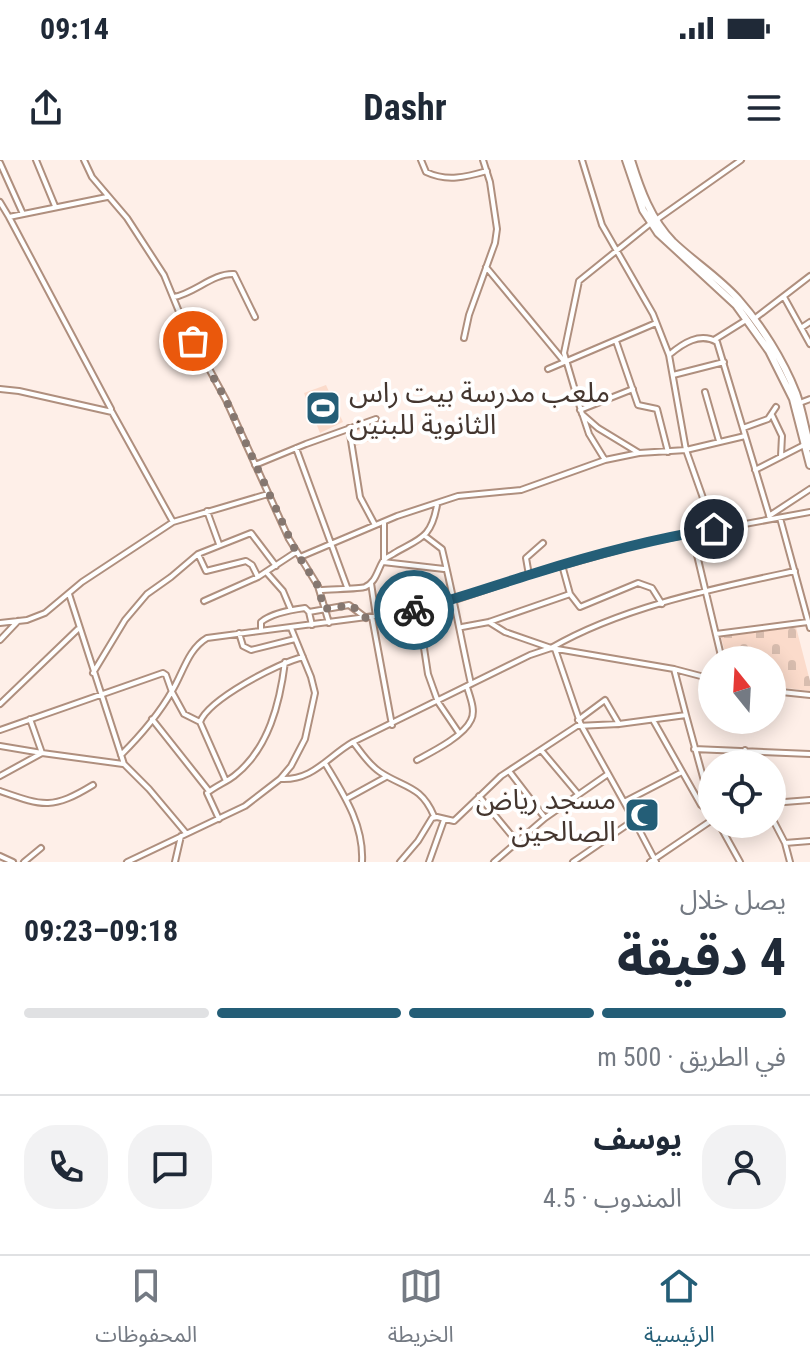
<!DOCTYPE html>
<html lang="ar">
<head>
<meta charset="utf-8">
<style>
  body { margin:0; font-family:"Roboto Condensed","Noto Sans Arabic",sans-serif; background:#f2f2f3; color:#1f2937; direction:rtl; height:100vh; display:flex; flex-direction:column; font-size:30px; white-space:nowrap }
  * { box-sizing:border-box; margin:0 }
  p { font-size:26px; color:#747a83 }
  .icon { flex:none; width:44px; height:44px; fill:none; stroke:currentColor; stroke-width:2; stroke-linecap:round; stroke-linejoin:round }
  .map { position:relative; height:702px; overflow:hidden; direction:ltr }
  .drawer { display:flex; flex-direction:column; background:#fff; flex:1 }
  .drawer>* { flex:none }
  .needle { width:52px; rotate:342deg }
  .fabs { position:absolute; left:698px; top:486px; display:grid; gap:16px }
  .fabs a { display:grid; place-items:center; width:88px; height:88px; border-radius:50%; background:#fff; box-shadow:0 4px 20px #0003; font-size:40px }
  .pin { position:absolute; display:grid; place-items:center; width:68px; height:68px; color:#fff; margin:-34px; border:4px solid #fff; border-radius:50%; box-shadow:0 2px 8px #0007 }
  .courier { position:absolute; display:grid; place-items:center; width:80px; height:80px; margin:-40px; border:6px solid #245e77; border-radius:50%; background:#fff; color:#222; box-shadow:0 2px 10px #0007 }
  .summary em { font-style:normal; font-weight:700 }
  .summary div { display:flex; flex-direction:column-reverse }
  .summary { display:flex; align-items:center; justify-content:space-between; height:136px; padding:0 24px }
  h1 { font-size:52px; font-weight:700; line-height:60px }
  .bar { display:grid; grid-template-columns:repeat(4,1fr); gap:12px 8px; align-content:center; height:96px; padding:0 24px }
  .bar i { height:10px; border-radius:6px; background:#e0e1e3 }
  .bar .current { background:#245e77 }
  .bar p { grid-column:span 4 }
  .line { display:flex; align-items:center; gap:20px; padding:0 24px; border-top:2px solid #e0e1e3 }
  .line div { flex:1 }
  .round { display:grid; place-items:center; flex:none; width:84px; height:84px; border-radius:32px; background:#f2f2f3 }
  .status { display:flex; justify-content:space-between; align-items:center; height:56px; padding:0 40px; background:#fff; direction:ltr }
  .status svg { height:22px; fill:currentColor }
  header { display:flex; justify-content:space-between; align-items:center; height:104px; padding:0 24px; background:#fff; font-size:36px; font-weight:700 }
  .menu { display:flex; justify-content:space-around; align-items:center; height:112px; border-top:2px solid #e0e1e3; background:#fff; font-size:22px; color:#747a83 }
  .menu a { display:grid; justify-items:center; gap:4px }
  .menu .current { color:#245e77 }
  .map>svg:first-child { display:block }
  .green { fill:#fbdbcb }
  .cemetery { fill:url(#cemetery-stones) }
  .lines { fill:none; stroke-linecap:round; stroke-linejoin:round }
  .minor-casing { stroke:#af8f7e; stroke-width:8 }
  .major-casing { stroke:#af8f7e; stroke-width:10 }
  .minor { stroke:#fff; stroke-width:4 }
  .major { stroke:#fff; stroke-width:6 }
  .done { stroke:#857770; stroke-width:8; stroke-dasharray:0 14.4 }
  .route { stroke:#245e77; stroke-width:10 }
  .labels { text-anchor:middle; stroke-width:8; stroke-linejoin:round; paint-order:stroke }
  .poi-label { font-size:28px; fill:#44362f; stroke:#fff; text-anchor:start }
</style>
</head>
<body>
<div class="status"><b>09:14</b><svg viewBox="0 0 49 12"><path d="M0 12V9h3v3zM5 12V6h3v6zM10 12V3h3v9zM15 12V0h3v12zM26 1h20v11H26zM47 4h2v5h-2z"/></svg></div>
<header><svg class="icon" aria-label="menu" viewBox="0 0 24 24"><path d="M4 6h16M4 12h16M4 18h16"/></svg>Dashr<svg class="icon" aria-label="share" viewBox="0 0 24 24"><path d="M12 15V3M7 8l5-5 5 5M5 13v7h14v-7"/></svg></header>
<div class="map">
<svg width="810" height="702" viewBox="0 0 810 702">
  <defs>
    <pattern id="cemetery-stones" width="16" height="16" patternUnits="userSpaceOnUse" patternTransform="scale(2)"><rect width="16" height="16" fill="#fbdbcb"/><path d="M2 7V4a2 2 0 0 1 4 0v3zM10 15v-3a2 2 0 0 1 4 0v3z" fill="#d8bdaf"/></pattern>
  </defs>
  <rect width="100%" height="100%" fill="#feefe8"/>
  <!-- green -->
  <path class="green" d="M326,225L343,262L320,273L304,233Z
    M376,260L383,276L356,286L354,281L357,284L364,281L360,271H354L353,269Z"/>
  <!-- cemetery -->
  <path class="cemetery" d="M796,467L810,521V531L772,526V500H727L721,477Z"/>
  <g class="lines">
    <defs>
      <path id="minor" d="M36,0L55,46
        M84,0L92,17L127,58L164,115L182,159L226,240L289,379L318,426L329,463
        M421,0L426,12C447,22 466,17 487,11
        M582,0L602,65L653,154L669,195L686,290L714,369
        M0,3L23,54
        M0,42L9,57L107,37
        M9,57L111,249
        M656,60L741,0
        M486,107L563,200
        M174,137C195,133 213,113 234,114L255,157
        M784,137L810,184
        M754,159L810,116
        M801,168L810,162
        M464,178L469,155L495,83L497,69L490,22L483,0
        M714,180L746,160
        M616,181L638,245L657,249L668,292
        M669,195C683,183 700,172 717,182L769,355
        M548,209L656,163
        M673,215L724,202
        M0,229L19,231L112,252L173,362L268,334
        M705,232L719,281
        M797,244L810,239
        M580,250L633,229
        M772,255L782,276L781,296
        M583,256L589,274L605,300
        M349,268L360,337L375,365
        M743,268L768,259L776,247
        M296,288L347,427
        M639,293L598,268L582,254L564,193L579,121L651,63
        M255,305L306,284L376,259
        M755,310L804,285
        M207,351L219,384
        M769,356L810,329
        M780,358L810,468
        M692,374L722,500
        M425,376L442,389C453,434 461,479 471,524
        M198,394L206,411L246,401L252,405L258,417
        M300,397L397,356L458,336L521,330L605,300L639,293L686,290L745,276
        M384,400V362
        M383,402L444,409
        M562,405L570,434L580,447L638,423L652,428L662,444
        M267,413L283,431L291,450
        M529,415L526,398L543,383
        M371,423L376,456
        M320,430C330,429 360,429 365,427C376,422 377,411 383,401C385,398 390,396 393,394C420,378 431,379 437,345
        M69,434L124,604L149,629L186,673
        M204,441L258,417L296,392
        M418,449L428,514L438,542L459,573
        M372,457L392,565
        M489,462L505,472L551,488C621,447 716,428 795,411
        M0,463L27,460L45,453L82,422L173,362
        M312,465L309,452L349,445L366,458
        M462,467L489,462L570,434
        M261,470V462C272,453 290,450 305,448L309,452
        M239,473L243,486L251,490L295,479
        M716,474L808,462
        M0,480L18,461
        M555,489L581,565L634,660
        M93,513L125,460L147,434L171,417L198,394L251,373L276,406
        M772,531L810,535
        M0,544L78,469
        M686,555L712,650
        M30,559L42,593L123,604
        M152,559L209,631
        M578,560L605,540L619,564
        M653,560L701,645L712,653
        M200,562C209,539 278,503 303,497
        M0,570L163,513L166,515L172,532L184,554L200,562L226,621
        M353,582C361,592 368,604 380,612C404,628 421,625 434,656
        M0,586L42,593L0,616
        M694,589L810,594
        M541,590L578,634
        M745,590L750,604
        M121,595C140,576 159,554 172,531C183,513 188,489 207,478L397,453L455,440L529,415L647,382L810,352
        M417,600C432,592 464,576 471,560C476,551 470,537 467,527
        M326,605C344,635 364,665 362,702
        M509,611L545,658
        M280,619C313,621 327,597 353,582L530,495L551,488L674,509L712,519
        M0,631C43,646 52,650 93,625
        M479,636L517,682
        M346,639L386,617
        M624,642L682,612
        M772,643L810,640
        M772,658L785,683L790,702
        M219,659L207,633C216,626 226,622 234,616C269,589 280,542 285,502
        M719,664L740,702
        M785,683L810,681
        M0,696L13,702
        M24,702L41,688
        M127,702L245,646L280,619L291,606L305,579L315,533L311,517L291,468
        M175,702L181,676
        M400,702L418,681L432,658L437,657L454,661L501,616L577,566L619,564L686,555L674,509
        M429,702L444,660
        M494,702L545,658L608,614
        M573,702L634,660L656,702
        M650,702L712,660"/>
      <path id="major" d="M626,0L643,50L658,73L736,145L769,191L793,239L810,305
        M631,0C640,29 651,60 673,82C694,102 718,117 738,139C761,165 783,200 796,233C802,250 805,269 810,287"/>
    </defs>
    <!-- minor casing -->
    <use href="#minor" class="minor-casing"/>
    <!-- major casing -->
    <use href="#major" class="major-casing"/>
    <!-- minor -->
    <use href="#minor" class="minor"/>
    <!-- major -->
    <use href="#major" class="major"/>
  </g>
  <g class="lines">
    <!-- done -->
    <path class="done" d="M193,181L226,240L296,392L318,426L324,449L351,445L366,458L414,450"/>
    <!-- route -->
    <path class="route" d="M414,450C454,440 493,426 532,414C592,395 652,379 714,369"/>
  </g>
  <!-- icons -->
  <defs>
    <symbol id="stadium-square" viewBox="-11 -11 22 22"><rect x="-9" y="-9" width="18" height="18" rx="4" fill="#245e77" stroke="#fff"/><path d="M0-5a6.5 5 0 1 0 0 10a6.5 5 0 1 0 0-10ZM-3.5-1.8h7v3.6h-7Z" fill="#fff"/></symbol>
    <symbol id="mosque-square" viewBox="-11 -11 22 22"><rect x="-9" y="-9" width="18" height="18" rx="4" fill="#245e77" stroke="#fff"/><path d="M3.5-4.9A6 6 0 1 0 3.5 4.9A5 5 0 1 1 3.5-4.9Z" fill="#fff"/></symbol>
  </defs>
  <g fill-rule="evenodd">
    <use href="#stadium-square" x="303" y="228" width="40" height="40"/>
    <use href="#mosque-square" x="622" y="635" width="40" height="40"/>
  </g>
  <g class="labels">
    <!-- poi labels -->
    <g class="poi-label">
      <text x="349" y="242">ملعب مدرسة بيت راس<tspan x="349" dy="32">الثانوية للبنين</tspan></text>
      <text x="616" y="649" text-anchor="end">مسجد رياض<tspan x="616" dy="32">الصالحين</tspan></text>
    </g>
  </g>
</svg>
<div class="fabs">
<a><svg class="needle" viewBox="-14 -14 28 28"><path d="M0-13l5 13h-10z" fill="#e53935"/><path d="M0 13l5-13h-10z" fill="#747a83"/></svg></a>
<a><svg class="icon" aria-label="locate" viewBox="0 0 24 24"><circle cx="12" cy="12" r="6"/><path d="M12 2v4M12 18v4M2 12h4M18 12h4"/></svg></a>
</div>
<div class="pin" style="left:193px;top:181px;background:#ea580c"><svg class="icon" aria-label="bag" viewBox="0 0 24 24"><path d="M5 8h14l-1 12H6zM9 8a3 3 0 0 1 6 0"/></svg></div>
<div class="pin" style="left:714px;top:369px;background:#1f2937"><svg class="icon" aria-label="home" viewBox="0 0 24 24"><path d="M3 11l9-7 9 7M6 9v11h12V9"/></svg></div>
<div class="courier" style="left:414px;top:450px"><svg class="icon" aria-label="bike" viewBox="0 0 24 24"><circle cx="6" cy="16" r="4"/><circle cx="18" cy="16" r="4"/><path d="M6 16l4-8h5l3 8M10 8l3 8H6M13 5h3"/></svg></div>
</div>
<section class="drawer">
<div class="summary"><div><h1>4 دقيقة</h1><p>يصل خلال</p></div><em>09:18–09:23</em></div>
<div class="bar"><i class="current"></i><i class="current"></i><i class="current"></i><i></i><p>في الطريق · 500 m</p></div>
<div class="line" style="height:144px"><a class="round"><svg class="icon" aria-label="person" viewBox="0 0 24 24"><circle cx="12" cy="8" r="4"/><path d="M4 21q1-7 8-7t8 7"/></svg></a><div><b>يوسف</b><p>المندوب · 4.5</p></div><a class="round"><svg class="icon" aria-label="chat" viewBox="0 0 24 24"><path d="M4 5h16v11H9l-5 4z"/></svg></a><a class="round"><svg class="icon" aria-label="phone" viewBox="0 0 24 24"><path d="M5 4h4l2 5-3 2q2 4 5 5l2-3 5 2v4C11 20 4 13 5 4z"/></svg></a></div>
</section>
<nav class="menu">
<a class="current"><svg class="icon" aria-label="home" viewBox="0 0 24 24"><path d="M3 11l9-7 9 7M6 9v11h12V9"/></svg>الرئيسية</a>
<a><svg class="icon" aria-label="map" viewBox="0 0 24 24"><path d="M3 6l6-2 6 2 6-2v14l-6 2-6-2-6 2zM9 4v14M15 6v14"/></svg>الخريطة</a>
<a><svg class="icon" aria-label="saved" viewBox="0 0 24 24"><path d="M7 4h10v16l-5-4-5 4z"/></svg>المحفوظات</a>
</nav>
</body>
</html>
